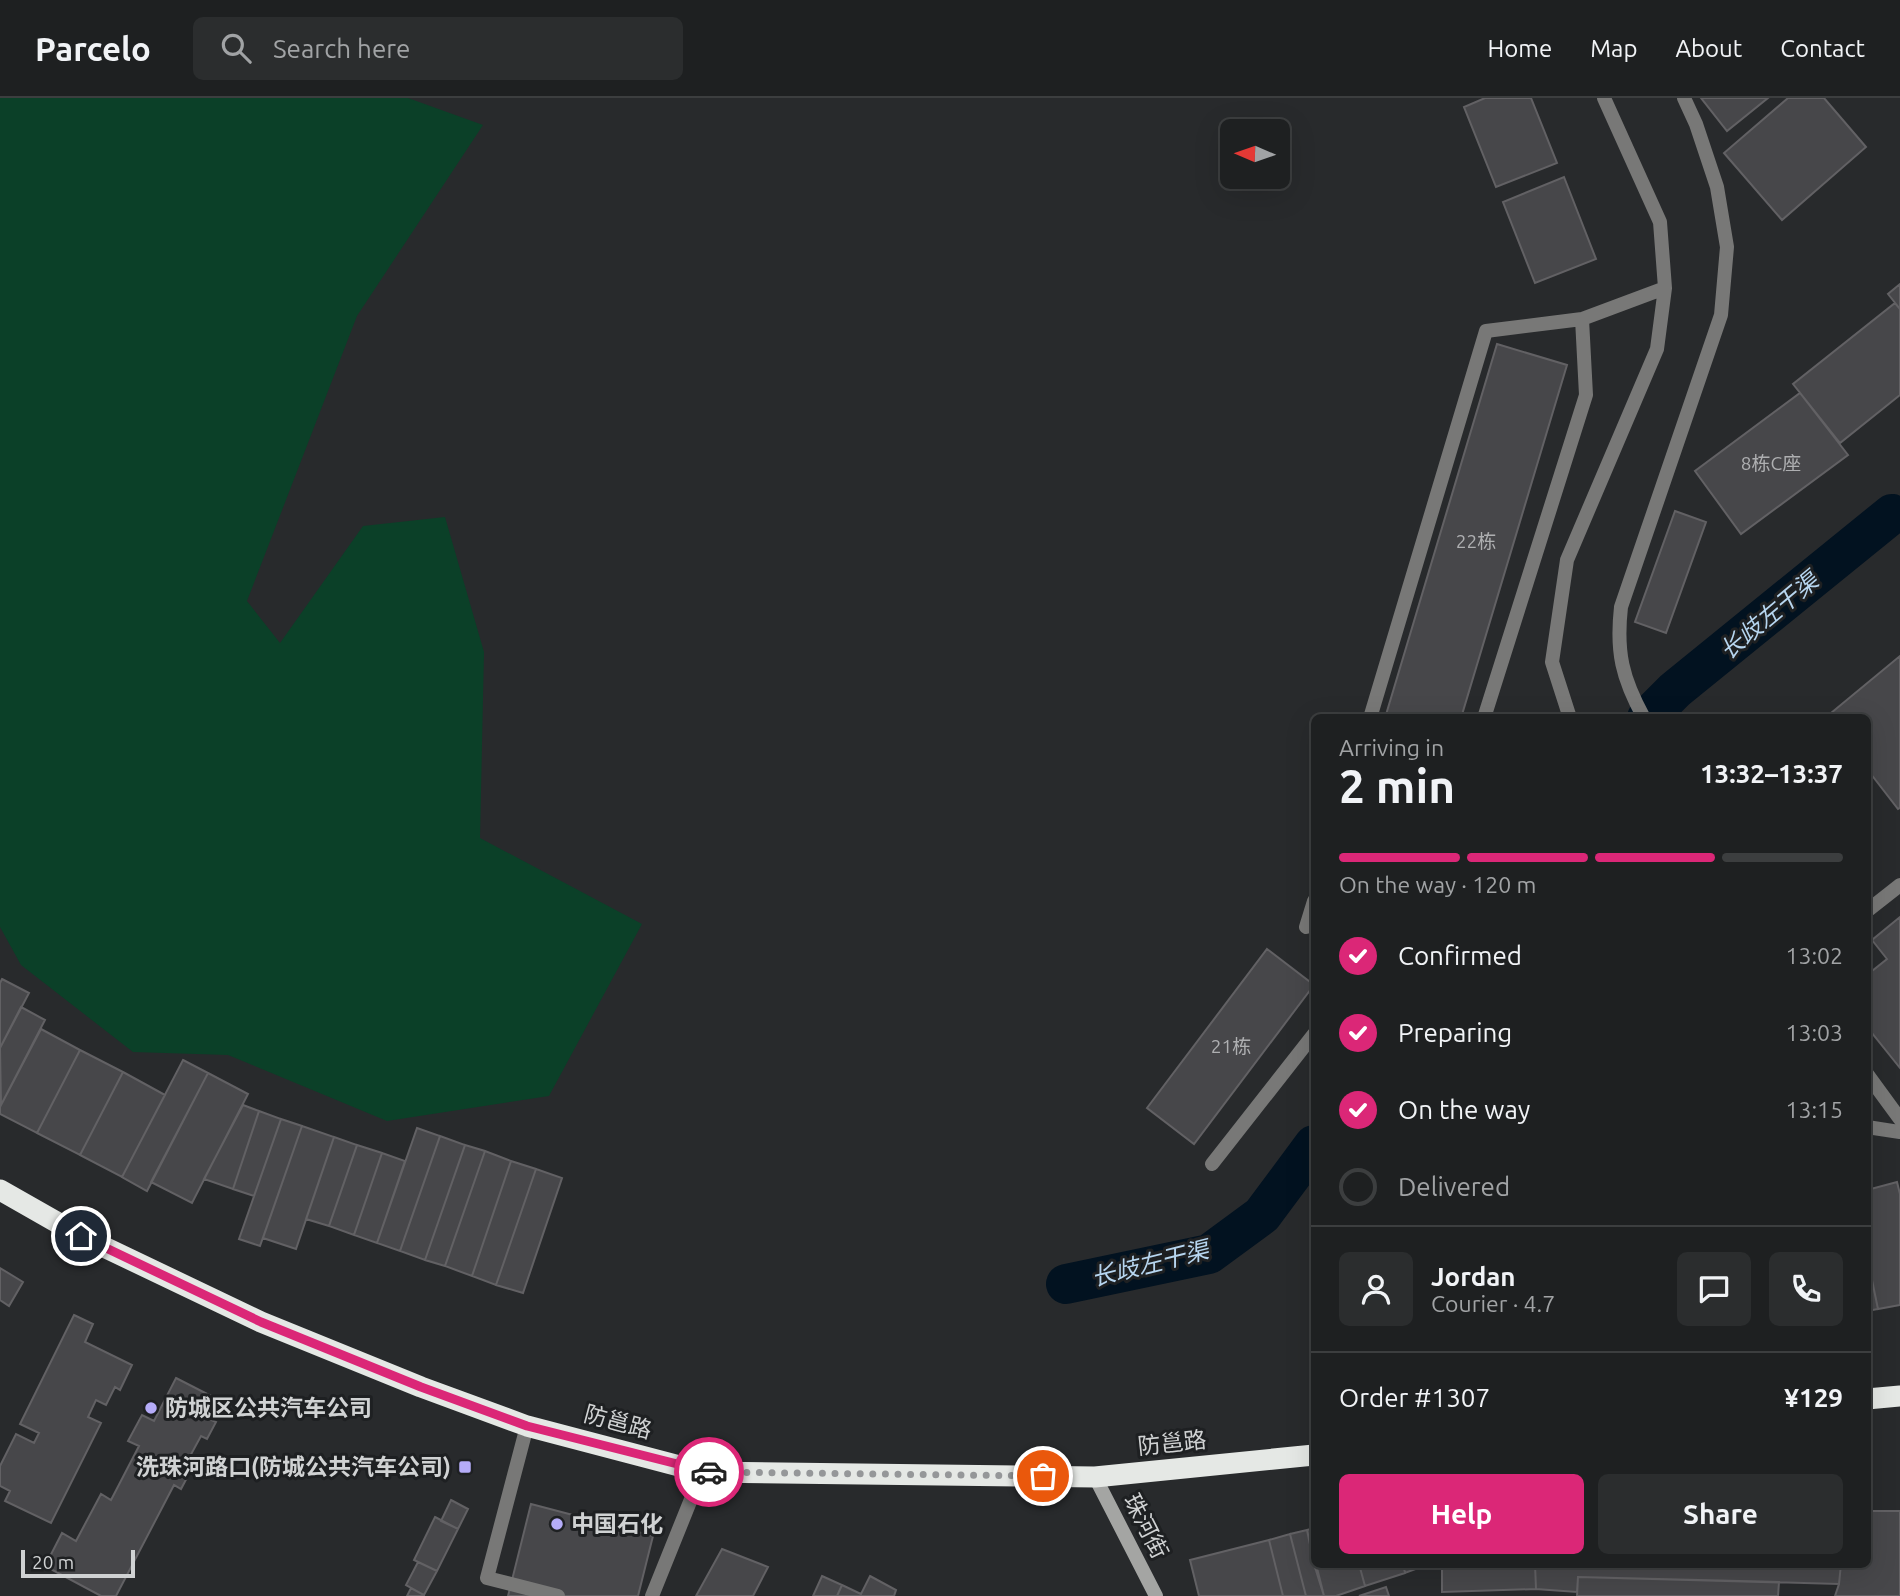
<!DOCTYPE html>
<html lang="en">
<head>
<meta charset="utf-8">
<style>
  body { margin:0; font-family:Ubuntu,"Noto Sans SC",sans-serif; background:#2b2d2e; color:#f1f3f6; height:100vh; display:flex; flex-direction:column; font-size:26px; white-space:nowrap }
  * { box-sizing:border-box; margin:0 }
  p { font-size:23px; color:#a1a3a5 }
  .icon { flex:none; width:38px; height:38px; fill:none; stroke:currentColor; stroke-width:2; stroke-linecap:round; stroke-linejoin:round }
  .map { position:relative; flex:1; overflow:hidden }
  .details { position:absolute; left:1311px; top:616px; width:560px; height:854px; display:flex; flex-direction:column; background:#1e2021; border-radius:10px; box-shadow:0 7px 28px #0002,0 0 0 2px #3c3e3f }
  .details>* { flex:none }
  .needle { width:46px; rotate:272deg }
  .controls { position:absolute; left:1220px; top:21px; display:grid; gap:14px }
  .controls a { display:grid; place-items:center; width:70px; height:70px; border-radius:10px; background:#1e2021; box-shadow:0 7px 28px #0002,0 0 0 2px #3c3e3f; font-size:35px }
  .scale { position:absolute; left:21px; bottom:18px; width:114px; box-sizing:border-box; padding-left:7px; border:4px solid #d0d2d3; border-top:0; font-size:19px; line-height:24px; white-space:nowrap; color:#d0d2d3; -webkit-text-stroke:5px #1e2022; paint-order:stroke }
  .pin { position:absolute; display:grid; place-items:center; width:60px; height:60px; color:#fff; margin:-30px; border:4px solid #fff; border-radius:50%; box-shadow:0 2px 7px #0007 }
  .courier { position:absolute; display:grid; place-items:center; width:70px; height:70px; margin:-35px; border:5px solid #db2777; border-radius:50%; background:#fff; color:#222; box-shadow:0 2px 9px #0007 }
  .headline em { font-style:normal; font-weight:700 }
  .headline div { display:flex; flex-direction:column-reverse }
  .headline { display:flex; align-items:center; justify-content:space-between; height:119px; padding:0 28px }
  h1 { font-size:46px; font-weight:700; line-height:52px }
  .bar { display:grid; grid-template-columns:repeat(4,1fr); gap:10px 7px; align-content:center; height:84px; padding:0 28px }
  .bar i { height:9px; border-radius:5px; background:#3c3e3f }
  .bar .current { background:#db2777 }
  .bar p { grid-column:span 4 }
  .line { display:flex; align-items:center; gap:18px; padding:0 28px; border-top:2px solid #3c3e3f }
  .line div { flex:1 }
  .round { display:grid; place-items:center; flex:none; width:74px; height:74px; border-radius:10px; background:#2b2d2e }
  ol { padding:0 28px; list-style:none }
  li { display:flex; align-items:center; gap:21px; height:77px }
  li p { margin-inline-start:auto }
  li .icon { padding:7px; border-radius:50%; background:#db2777; color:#fff; stroke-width:4 }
  li:last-child { color:#a1a3a5 }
  li i { width:38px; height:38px; border:4px solid #3c3e3f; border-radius:50% }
  .cta { display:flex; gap:14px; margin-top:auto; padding:14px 28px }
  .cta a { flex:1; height:80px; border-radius:10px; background:#db2777; color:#fff; font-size:28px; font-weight:700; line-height:80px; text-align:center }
  .cta a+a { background:#2b2d2e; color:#f1f3f6 }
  header { display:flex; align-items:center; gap:42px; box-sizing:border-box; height:98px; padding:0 35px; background:#1e2021; border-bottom:2px solid #3c3e3f }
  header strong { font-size:33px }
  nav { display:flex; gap:38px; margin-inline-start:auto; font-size:24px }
  .search { width:490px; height:63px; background:#2b2d2e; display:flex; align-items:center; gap:18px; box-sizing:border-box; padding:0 24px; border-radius:10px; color:#a1a3a5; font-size:26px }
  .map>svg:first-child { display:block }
  .green { fill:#0b4028 }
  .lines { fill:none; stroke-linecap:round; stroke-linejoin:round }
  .canal { stroke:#021220; stroke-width:40 }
  .building { fill:#47474a; stroke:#626164; stroke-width:2 }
  .lane { stroke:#787877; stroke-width:14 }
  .street { stroke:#787877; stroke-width:14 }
  .secondary { stroke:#a4a5a3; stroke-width:14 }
  .highway { stroke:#e5e8e5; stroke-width:21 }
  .done { stroke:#959799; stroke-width:7; stroke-dasharray:0 12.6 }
  .route { stroke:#db2777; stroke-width:9 }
  .poi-dot { fill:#b5acf8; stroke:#1e2022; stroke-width:2.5 }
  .labels { text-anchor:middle; stroke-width:6; stroke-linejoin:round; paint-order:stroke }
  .number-label { font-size:19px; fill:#aeafb1 }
  .poi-label { font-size:23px; font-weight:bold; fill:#d0d2d3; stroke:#1e2022; text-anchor:start }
  .street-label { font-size:23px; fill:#d0d2d3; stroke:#1e2022 }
  .water-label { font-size:24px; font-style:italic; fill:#b7d6f0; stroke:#1e2022 }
</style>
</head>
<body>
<header>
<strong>Parcelo</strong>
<div class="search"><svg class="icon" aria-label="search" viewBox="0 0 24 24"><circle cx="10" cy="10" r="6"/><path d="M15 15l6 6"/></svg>Search here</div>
<nav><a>Home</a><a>Map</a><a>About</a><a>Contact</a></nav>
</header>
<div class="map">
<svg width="1900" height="1498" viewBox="0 0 1900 1498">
  <rect width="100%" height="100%" fill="#282a2c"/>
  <!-- green -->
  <path class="green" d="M0,0H408L483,27L357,218L247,503L280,545L363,428L445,419L484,554L480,740L642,826L549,998L387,1023L228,957L133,954L21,867L0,829Z"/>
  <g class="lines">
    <!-- canal -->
    <path class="canal" d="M1647,620L1675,592L1892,416
      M1066,1186L1209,1156L1262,1117L1314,1047"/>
  </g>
  <!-- building -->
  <path class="building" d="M1485,0H1531L1557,65L1496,89L1464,9Z
    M1701,0H1768L1727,33Z
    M1788,0H1824L1866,49L1782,122L1724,55Z
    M1564,79L1596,161L1535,185L1503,104Z
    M1900,186V211L1888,196Z
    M1895,205L1900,211V297L1840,345L1793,286Z
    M1497,246L1567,267L1461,620H1385Z
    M1800,295L1848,357L1741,436L1695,373Z
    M1675,413L1706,424L1666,535L1635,524Z
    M1900,558V710L1898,711L1867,671V620H1825Z
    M1900,819V970L1867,929V877L1887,861L1872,842Z
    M1267,851L1314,887L1194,1046L1147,1010Z
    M2,881L29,895L0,950V885Z
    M21,909L45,922L1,1007L0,950Z
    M41,931L80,952L37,1035L0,1016V1009Z
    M80,952L123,974L80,1057L37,1035Z
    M183,962L208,975L147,1093L122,1079Z
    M123,974L165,997L122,1079L80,1057Z
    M208,975L248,996L192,1105L151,1084Z
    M243,1007L259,1013L233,1091L204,1081Z
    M259,1013L281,1021L254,1098L233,1091Z
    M281,1021L302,1028L260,1148L239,1141Z
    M302,1028L334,1039L296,1151L263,1140Z
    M417,1030L440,1038L400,1153L377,1145Z
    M440,1038L465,1047L425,1162L400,1153Z
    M334,1039L357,1047L329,1128L306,1121Z
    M357,1047L382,1055L354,1137L329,1128Z
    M465,1047L485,1053L445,1168L425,1162Z
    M485,1053L511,1063L472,1178L445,1168Z
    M382,1055L405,1063L377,1145L354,1137Z
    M511,1063L536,1071L496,1187L472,1178Z
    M536,1071L562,1080L523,1195L496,1187Z
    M1897,1084L1900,1096V1207L1878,1211L1867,1158V1092Z
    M1867,1158L1878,1211L1867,1213Z
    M0,1170L23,1184L9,1208L0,1202Z
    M74,1217L93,1226L85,1244L132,1267L120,1292L115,1289L106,1307L96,1302L88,1319L101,1325L51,1425L5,1403L10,1393L0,1388V1368L16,1336L34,1345L39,1335L20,1326Z
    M176,1280L219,1302L209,1321L216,1324L207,1341L201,1338L183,1371L190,1374L181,1391L174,1387L116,1498H101L45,1468L62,1435L76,1443L101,1396L111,1402L139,1348L128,1343L142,1317L154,1323Z
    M451,1402L468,1411L458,1431L441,1423Z
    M531,1406L653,1438L638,1498H508Z
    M1867,1413H1900V1498H1835L1839,1486L1841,1466H1867Z
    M435,1419L458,1431L437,1473L414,1462Z
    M1314,1430V1461L1307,1432Z
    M1307,1432L1314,1466L1324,1498H1306L1290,1436Z
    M1290,1436L1306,1498H1283L1269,1442Z
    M1269,1442L1283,1498H1199L1190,1462Z
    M722,1451L768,1469L753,1498H696Z
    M418,1464L437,1473L424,1497L406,1487Z
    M1316,1466H1359L1365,1488L1336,1498H1324Z
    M1359,1466H1403L1405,1475L1365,1488Z
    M1403,1466H1429L1405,1475Z
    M1442,1466H1535L1536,1491L1442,1494Z
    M1535,1466H1841L1839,1486L1578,1479L1577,1494L1536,1491Z
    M822,1478L842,1487L837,1498H813Z
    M870,1478L896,1492L894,1498H860Z
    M1578,1479L1779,1484L1778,1498H1577Z
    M842,1487L861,1496L860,1498H837Z
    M1386,1489L1389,1498H1359Z
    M411,1490L424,1497V1498H407Z"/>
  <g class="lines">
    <!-- lane -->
    <path class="lane" d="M1370,620L1486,233L1582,221L1665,190
      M1484,620L1586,297L1582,221
      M1570,620L1552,564L1567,462L1657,251L1665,190L1660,124L1604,0
      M1644,620C1622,580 1616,554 1621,509L1721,217L1727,149L1717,89L1696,26L1684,0
      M1306,829L1314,803
      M1867,976L1900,1021
      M1867,1029L1900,1034
      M1212,1066L1314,936
      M527,1328L487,1480L558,1498
      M652,1498L702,1374"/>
    <!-- street -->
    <path class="street" d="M1867,813L1900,787"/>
    <!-- secondary -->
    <path class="secondary" d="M1095,1379L1156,1498"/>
    <!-- highway -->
    <path class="highway" d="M0,1092L81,1138L261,1224L421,1289L527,1328L702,1374L1095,1379L1314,1357
      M1867,1301L1900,1298"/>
  </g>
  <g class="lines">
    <!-- done -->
    <path class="done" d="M709,1374L1043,1378"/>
    <!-- route -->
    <path class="route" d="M81,1138L261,1224L421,1289L527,1328L709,1374"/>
  </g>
  <!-- markers -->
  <g class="poi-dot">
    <circle cx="151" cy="1310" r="7"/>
    <rect x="458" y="1362" width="14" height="14" rx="3.5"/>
    <circle cx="557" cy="1426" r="7"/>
  </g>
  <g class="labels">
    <!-- number labels -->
    <g class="number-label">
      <text x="1771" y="372">8栋C座</text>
      <text x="1476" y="450">22栋</text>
      <text x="1231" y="955">21栋</text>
    </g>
    <!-- poi labels -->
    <g class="poi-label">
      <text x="165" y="1318">防城区公共汽车公司</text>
      <text x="451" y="1377" text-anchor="end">洗珠河路口(防城公共汽车公司)</text>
      <text x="571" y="1434">中国石化</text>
    </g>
    <!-- street labels -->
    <g class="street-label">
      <text transform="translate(618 1324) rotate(15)" y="8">防邕路</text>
      <text transform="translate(1172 1345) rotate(-6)" y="8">防邕路</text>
      <text transform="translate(1146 1428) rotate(63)" y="8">珠河街</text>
    </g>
    <!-- water labels -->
    <g class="water-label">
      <text transform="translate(1769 518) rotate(-40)" y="8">长歧左干渠</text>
      <text transform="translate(1150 1166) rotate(-14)" y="8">长歧左干渠</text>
    </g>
  </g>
</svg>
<div class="controls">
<a><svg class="needle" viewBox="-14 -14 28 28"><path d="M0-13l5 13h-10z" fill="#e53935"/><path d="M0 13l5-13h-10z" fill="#a1a3a5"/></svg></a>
</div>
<div class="scale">20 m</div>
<div class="pin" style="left:1043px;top:1378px;background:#ea580c"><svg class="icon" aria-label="bag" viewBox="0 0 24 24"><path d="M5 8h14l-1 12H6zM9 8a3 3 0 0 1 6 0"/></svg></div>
<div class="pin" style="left:81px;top:1138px;background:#1f2937"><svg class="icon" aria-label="home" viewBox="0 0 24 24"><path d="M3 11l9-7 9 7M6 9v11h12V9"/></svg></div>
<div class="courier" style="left:709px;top:1374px"><svg class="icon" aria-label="car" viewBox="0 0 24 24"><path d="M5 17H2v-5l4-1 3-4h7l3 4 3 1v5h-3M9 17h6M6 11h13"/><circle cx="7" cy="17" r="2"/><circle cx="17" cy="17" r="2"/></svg></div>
<section class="details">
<div class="headline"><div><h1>2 min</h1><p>Arriving in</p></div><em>13:32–13:37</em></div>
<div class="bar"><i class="current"></i><i class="current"></i><i class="current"></i><i></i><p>On the way · 120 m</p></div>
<ol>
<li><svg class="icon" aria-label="check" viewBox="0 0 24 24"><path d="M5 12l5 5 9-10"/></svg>Confirmed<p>13:02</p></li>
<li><svg class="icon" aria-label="check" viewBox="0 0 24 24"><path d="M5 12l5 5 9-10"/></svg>Preparing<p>13:03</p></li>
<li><svg class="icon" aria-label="check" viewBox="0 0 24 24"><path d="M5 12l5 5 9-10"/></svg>On the way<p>13:15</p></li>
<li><i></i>Delivered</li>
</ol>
<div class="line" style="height:126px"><a class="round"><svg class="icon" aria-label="person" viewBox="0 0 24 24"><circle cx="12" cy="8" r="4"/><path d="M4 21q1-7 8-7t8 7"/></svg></a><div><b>Jordan</b><p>Courier · 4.7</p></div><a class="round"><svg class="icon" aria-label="chat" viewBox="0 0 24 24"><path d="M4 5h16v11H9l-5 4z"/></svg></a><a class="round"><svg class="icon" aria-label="phone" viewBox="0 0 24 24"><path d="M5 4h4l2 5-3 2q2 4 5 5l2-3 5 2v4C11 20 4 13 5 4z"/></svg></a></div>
<div class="line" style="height:91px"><div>Order #1307</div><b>¥129</b></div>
<div class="cta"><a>Help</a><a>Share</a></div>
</section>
</div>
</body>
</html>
